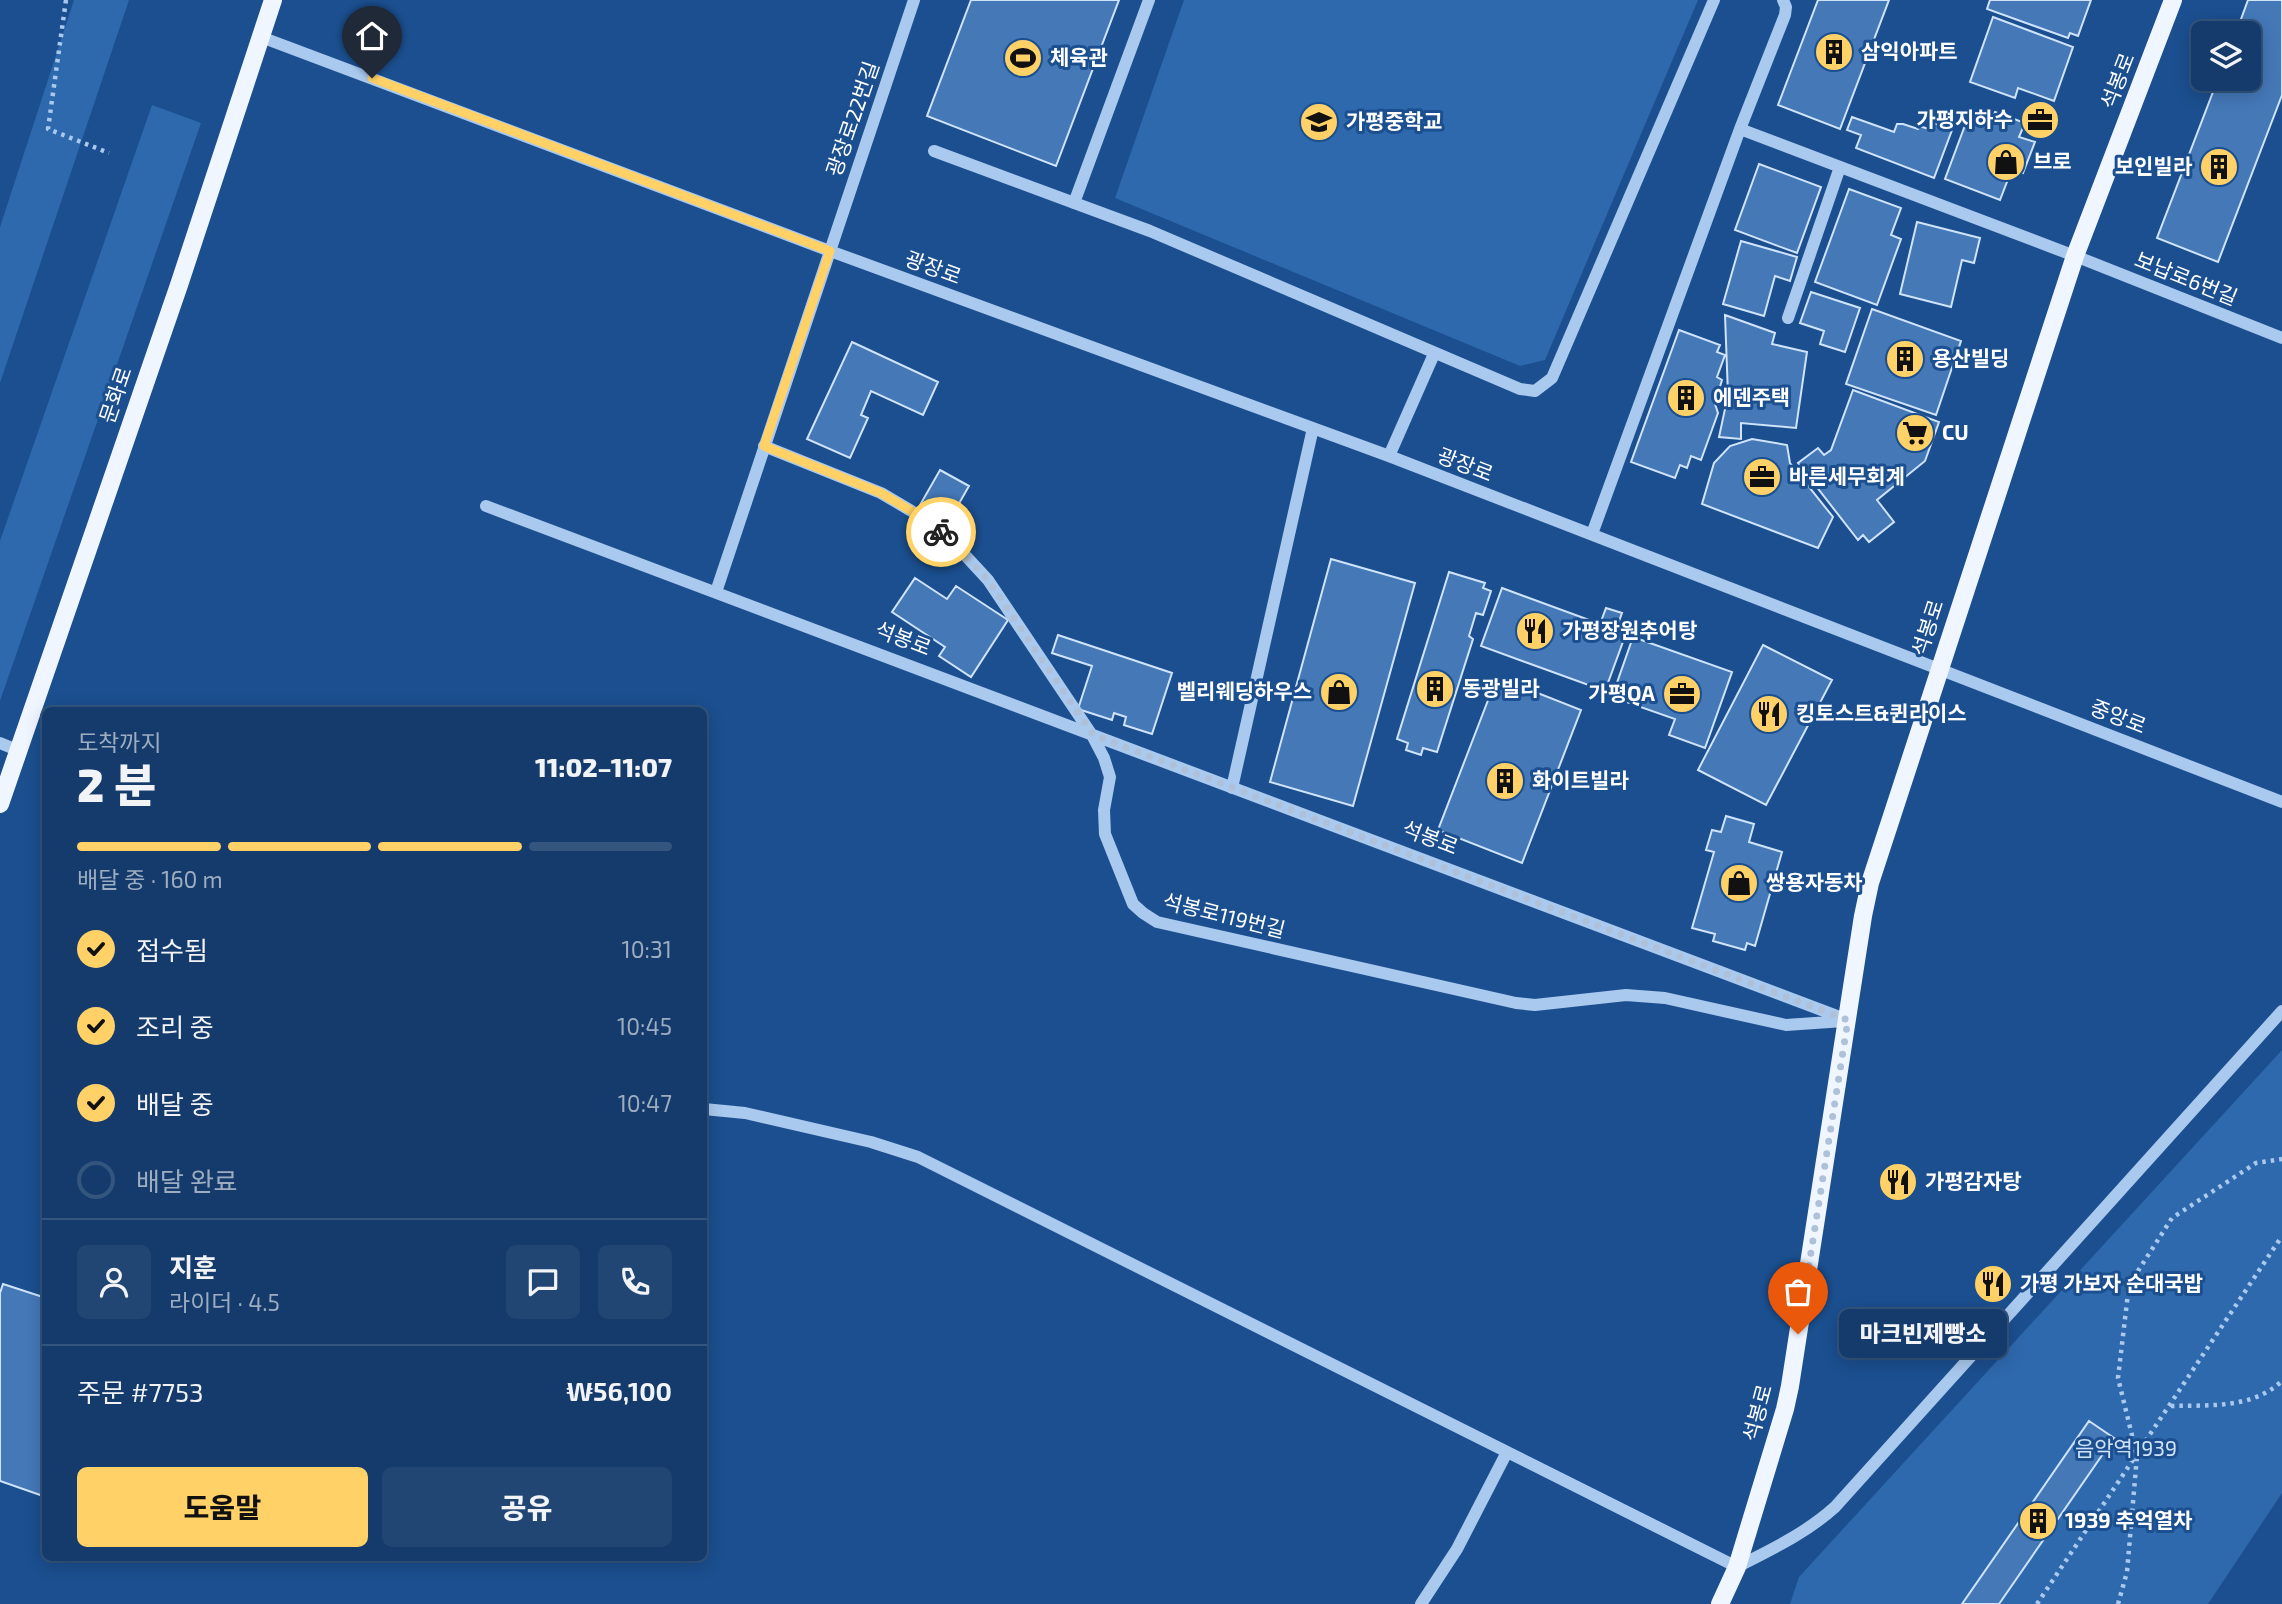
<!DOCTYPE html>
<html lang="ko">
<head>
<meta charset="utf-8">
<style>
  body { margin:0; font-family:"Exo 2","Noto Sans KR",sans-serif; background:#214673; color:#f1f3f6; height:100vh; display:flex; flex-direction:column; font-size:26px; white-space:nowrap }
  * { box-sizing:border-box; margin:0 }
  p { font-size:23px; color:#9dadc1 }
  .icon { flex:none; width:38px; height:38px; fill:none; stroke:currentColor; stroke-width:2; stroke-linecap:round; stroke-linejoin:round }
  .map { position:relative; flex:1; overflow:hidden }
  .side { position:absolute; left:42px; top:707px; width:665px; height:854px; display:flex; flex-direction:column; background:#143b6b; border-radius:10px; box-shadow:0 4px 18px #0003,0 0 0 2px #33557e }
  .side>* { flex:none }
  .buttons { position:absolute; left:2191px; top:21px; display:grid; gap:14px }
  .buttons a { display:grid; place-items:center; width:70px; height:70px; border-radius:10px; background:#143b6b; box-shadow:0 4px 18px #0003,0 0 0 2px #33557e; font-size:35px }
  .pin { position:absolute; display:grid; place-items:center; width:60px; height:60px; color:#fff; margin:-72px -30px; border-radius:50% 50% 50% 0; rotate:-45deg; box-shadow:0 0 7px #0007 }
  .pin .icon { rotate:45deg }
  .courier { position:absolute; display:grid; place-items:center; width:70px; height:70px; margin:-35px; border:5px solid #ffd166; border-radius:50%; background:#fff; color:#222; box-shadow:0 2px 9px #0007 }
  .bubble { position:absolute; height:49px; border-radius:10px; background:#143b6b; box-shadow:0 4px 18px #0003,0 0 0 2px #33557e; font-size:23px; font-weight:800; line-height:49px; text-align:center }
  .summary em { font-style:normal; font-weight:800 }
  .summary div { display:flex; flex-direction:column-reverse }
  .summary { display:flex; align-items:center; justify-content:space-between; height:119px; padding:0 35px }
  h1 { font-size:46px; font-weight:800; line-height:52px }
  .bar { display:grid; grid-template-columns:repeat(4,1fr); gap:10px 7px; align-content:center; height:84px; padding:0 35px }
  .bar i { height:9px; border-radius:5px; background:#33557e }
  .bar .current { background:#ffd166 }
  .bar p { grid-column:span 4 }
  .line { display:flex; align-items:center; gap:18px; padding:0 35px; border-top:2px solid #33557e }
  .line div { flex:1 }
  .round { display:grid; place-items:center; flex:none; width:74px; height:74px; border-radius:10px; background:#214673 }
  ol { padding:0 35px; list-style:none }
  li { display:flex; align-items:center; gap:21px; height:77px }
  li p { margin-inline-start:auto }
  li .icon { padding:7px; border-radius:50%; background:#ffd166; color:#111; stroke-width:4 }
  li:last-child { color:#9dadc1 }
  li i { width:38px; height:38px; border:4px solid #33557e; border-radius:50% }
  .button { display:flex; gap:14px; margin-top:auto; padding:14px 35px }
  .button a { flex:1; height:80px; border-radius:10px; background:#ffd166; color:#111; font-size:28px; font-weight:800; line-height:80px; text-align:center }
  .button a+a { background:#214673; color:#f1f3f6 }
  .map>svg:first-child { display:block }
  .green { fill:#2e69ad }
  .building { fill:#4478b7; stroke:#cfe3fa; stroke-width:2 }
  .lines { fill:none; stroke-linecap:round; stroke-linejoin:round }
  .path { stroke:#a9c9ee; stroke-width:4.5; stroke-dasharray:3.5 5; stroke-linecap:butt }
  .minor { stroke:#a9c9ee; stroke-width:12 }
  .major { stroke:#f0f6ff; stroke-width:18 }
  .done { stroke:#afc1d8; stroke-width:7; stroke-dasharray:0 12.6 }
  .route { stroke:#ffd166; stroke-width:9 }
  .labels { text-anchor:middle; stroke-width:6; stroke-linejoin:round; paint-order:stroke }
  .poi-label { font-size:21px; font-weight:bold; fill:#fff; stroke:#1b4f8f; text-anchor:start }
  .street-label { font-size:21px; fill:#fff; stroke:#1b4f8f }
  .park-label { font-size:21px; fill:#cfe3fa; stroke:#1b4f8f }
</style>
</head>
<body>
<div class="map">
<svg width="2282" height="1604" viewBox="0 0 2282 1604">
  <rect width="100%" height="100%" fill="#1b4f8f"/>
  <!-- green -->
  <path class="green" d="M74,0H129L0,383V227Z
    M1184,0H1698L1545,360L1520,366L1115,198Z
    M152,105L201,123L0,701V541Z
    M2282,1050V1493L2208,1604H1790L1799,1577Z"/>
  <!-- building -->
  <path class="building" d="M971,0H1119L1056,166L927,116Z
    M1818,0H1889L1840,129L1778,105Z
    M1990,0H2091L2078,36L2070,33L2068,38L1987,9Z
    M2248,0H2282V95L2218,262L2157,238L2218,79H2249V33H2236Z
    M1993,17L2073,47L2054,101L2018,88L2015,98L1970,82Z
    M2035,105L2050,111L2041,137L2026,131Z
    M1995,112L2025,123L2019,137L2035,142L2023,173L2012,169L2000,200L1945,179L1967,120L1989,128Z
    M1852,117L1894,132L1897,124H1903L1918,129L1919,126L1929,129L1931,122L1952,130L1934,178L1856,148L1861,135L1847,130Z
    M1759,164L1821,187L1797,253L1735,230Z
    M1849,189L1901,208L1891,235L1901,239L1877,305L1815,282Z
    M1917,222L1980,238L1974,263L1962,260L1951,307L1900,294Z
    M1741,241L1797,257L1790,281L1775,276L1764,316L1723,304Z
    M1811,292L1860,308L1845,352L1820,344L1824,331L1800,323Z
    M1872,309L1961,341L1936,415L1846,384Z
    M1725,315L1775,333L1772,344L1807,352L1796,428L1741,423V439L1719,437L1728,395Z
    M1679,330L1720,345L1717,352L1725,355L1717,377L1722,380L1715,404L1718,413L1701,460L1691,456L1687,468L1680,465L1675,478L1631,462Z
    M852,342L938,382L923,415L871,391L861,415L868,418L850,458L807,439Z
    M1853,390L1939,422L1925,461L1877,500L1894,522L1869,542L1863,535L1858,540L1798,463L1818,448L1824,455L1831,450Z
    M1752,439L1787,445L1790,463L1833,517L1818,548L1702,504L1714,463L1730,446Z
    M940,470L969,486L949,521L920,505Z
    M1331,559L1415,583L1353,806L1270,782Z
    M1449,572L1485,583L1483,588L1491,591L1483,615L1476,613L1469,636L1473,639L1437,752L1423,748L1421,755L1406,750L1408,743L1397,739Z
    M915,578L947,599L956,586L1008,620L971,677L939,656L945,647L892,612Z
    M1502,588L1600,624L1606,608L1622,613L1618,624L1628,628L1605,691L1481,646Z
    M1058,635L1172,673L1152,734L1124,725L1126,717L1114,713L1112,720L1078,709L1092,666L1052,653Z
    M1633,637L1732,672L1705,748L1669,735L1675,719L1612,697Z
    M1763,645L1832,680L1766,805L1698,770Z
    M1497,677L1581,710L1522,863L1438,830Z
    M1726,816L1754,824L1749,842L1782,852L1755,946L1747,943L1745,950L1713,941L1715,934L1692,928L1714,852L1706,850L1712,830L1721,832Z
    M3,1284L46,1298V1497L0,1481V1293Z
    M2089,1421L2114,1438L1999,1604H1962Z"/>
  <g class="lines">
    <!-- path -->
    <path class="path" d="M66,0L48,129L109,153
      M2171,1406C2209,1405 2252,1409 2282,1381
      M2037,1604L2282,1236
      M2118,1604L2127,1572L2137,1456L2118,1378L2129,1285L2172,1218L2256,1163L2282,1159"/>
    <!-- minor -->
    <path class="minor" d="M261,37L830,251L1389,456L2282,802
      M1740,129L2075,256L2282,338
      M934,151L1150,231L1520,389L1535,391L1552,378L1714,0
      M1074,203L1149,0
      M1788,318L1840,167
      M764,446L881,493L920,516L951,540L988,580L1092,735L1104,758L1110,777L1104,810L1105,834L1133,904L1143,913L1157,922L1516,1003L1535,1005L1626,995L1665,998L1786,1025L1844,1021
      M1389,456L1434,354
      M486,506L1848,1020
      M1592,534L1740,129L1785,15L1786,7L1783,0
      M716,592L914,0
      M0,743L17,750
      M1232,788L1313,428
      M704,1109L745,1113L871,1142L918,1157L1737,1567C1772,1549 1805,1534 1835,1507L2282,1011
      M1421,1604L1457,1549L1507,1452"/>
    <!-- major -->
    <path class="major" d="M0,804L179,285L273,0
      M1720,1604L1737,1567L1785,1409L1790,1386L1863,916L1870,883L2075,256L2173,0"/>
  </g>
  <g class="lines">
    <!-- done -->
    <path class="done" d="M941,532L951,540L988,580L1093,735L1848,1020L1798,1334"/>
    <!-- route -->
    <path class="route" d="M372,78L830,251L764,446L881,493L920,516L941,532"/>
  </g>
  <!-- icons -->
  <defs>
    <symbol id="building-disc" viewBox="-11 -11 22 22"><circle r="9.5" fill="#ffd166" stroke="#1b4f8f"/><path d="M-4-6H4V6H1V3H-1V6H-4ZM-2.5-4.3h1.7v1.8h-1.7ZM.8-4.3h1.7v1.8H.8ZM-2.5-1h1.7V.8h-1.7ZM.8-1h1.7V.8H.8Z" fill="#111"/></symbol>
    <symbol id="stadium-disc" viewBox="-11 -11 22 22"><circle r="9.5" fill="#ffd166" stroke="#1b4f8f"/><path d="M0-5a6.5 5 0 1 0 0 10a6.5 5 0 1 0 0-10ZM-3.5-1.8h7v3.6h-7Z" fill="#111"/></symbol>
    <symbol id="office-disc" viewBox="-11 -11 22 22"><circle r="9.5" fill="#ffd166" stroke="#1b4f8f"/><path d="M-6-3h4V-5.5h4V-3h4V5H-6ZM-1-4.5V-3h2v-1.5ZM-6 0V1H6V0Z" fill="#111"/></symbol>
    <symbol id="school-disc" viewBox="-11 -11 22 22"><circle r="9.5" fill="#ffd166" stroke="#1b4f8f"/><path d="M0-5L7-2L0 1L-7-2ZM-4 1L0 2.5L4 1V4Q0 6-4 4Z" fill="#111"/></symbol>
    <symbol id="shop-disc" viewBox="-11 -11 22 22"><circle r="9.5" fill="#ffd166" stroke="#1b4f8f"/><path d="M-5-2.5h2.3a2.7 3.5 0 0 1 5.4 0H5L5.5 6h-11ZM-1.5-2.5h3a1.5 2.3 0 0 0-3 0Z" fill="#111"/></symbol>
    <symbol id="supermarket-disc" viewBox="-11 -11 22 22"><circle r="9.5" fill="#ffd166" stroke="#1b4f8f"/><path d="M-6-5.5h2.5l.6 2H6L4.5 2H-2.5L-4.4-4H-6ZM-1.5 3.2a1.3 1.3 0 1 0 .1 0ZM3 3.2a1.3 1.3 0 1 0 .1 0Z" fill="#111"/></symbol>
    <symbol id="restaurant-disc" viewBox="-11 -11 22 22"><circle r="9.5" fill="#ffd166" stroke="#1b4f8f"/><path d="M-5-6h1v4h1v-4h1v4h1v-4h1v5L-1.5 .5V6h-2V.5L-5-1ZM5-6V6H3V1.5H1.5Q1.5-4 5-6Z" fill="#111"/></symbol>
  </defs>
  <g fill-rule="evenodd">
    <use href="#building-disc" x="1812" y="30" width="44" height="44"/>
    <use href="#stadium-disc" x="1001" y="36" width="44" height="44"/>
    <use href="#office-disc" x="2018" y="98" width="44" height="44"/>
    <use href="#school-disc" x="1297" y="100" width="44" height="44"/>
    <use href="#shop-disc" x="1984" y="140" width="44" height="44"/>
    <use href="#building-disc" x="2197" y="145" width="44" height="44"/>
    <use href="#building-disc" x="1883" y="337" width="44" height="44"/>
    <use href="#building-disc" x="1664" y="376" width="44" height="44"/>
    <use href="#supermarket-disc" x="1893" y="411" width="44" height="44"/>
    <use href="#office-disc" x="1740" y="455" width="44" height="44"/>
    <use href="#restaurant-disc" x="1513" y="609" width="44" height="44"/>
    <use href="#building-disc" x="1413" y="667" width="44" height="44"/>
    <use href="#shop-disc" x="1317" y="670" width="44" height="44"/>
    <use href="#office-disc" x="1660" y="672" width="44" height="44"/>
    <use href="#restaurant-disc" x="1747" y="692" width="44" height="44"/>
    <use href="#building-disc" x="1483" y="759" width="44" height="44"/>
    <use href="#shop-disc" x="1717" y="861" width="44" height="44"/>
    <use href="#restaurant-disc" x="1876" y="1160" width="44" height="44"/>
    <use href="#restaurant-disc" x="1971" y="1262" width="44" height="44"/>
    <use href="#building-disc" x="2016" y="1499" width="44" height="44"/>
  </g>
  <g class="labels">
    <!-- poi labels -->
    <g class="poi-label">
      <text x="1861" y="59">삼익아파트</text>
      <text x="1050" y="65">체육관</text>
      <text x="2013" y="127" text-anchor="end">가평지하수</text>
      <text x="1346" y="129">가평중학교</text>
      <text x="2033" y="169">브로</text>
      <text x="2192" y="174" text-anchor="end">보인빌라</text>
      <text x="1932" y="366">용산빌딩</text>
      <text x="1713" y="405">에덴주택</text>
      <text x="1942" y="440">CU</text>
      <text x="1789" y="484">바른세무회계</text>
      <text x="1562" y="638">가평장원추어탕</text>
      <text x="1462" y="696">동광빌라</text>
      <text x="1312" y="699" text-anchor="end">벨리웨딩하우스</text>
      <text x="1655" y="701" text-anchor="end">가평QA</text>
      <text x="1796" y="721">킹토스트&amp;퀸라이스</text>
      <text x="1532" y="788">화이트빌라</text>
      <text x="1766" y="890">쌍용자동차</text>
      <text x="1925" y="1189">가평감자탕</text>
      <text x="2020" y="1291">가평 가보자 순대국밥</text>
      <text x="2065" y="1528">1939 추억열차</text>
    </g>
    <!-- street labels -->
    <g class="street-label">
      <text transform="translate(2118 81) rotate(-69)" y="7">석봉로</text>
      <text transform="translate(853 119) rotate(-71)" y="7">광장로22번길</text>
      <text transform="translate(933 268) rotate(20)" y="7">광장로</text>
      <text transform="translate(2186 279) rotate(22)" y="7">보납로6번길</text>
      <text transform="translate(116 395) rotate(-71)" y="7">문화로</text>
      <text transform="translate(1465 465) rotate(21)" y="7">광장로</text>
      <text transform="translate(1928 628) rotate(-72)" y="7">석봉로</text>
      <text transform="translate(903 639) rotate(21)" y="7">석봉로</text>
      <text transform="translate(2118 717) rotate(21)" y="7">중앙로</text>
      <text transform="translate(1430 838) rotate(21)" y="7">석봉로</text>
      <text transform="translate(1224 916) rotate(14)" y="7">석봉로119번길</text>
      <text transform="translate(1758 1413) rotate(-75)" y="7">석봉로</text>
    </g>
    <!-- park labels -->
    <g class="park-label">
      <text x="2126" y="1456">음악역1939</text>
    </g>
  </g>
</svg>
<div class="buttons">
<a><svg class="icon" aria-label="layers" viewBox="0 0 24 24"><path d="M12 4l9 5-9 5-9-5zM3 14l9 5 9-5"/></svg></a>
</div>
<div class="pin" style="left:1798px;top:1334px;background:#ea580c"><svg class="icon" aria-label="bag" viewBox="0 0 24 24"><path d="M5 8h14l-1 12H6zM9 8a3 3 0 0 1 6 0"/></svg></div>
<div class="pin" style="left:372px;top:78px;background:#1f2937"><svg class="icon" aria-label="home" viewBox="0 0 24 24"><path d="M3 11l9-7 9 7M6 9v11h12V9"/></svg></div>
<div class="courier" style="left:941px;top:532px"><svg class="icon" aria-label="bike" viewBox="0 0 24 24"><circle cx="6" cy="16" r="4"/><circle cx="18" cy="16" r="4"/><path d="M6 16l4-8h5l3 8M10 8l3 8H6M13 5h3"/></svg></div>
<div class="bubble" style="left:1839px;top:1309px;width:168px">마크빈제빵소</div>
<section class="side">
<div class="summary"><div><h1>2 분</h1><p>도착까지</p></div><em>11:02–11:07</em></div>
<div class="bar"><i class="current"></i><i class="current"></i><i class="current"></i><i></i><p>배달 중 · 160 m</p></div>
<ol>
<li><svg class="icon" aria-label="check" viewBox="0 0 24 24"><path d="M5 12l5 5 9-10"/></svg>접수됨<p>10:31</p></li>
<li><svg class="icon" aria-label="check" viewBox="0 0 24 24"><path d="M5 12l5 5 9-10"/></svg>조리 중<p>10:45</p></li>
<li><svg class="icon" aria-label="check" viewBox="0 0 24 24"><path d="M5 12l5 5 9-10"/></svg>배달 중<p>10:47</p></li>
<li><i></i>배달 완료</li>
</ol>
<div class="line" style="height:126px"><a class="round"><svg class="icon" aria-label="person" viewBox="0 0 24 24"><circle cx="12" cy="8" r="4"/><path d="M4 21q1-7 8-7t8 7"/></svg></a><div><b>지훈</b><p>라이더 · 4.5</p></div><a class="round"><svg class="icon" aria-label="chat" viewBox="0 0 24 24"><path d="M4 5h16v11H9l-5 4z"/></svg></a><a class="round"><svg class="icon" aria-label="phone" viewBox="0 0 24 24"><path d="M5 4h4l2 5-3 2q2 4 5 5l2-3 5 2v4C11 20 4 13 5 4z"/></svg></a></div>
<div class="line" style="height:91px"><div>주문 #7753</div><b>₩56,100</b></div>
<div class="button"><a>도움말</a><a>공유</a></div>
</section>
</div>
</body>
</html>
